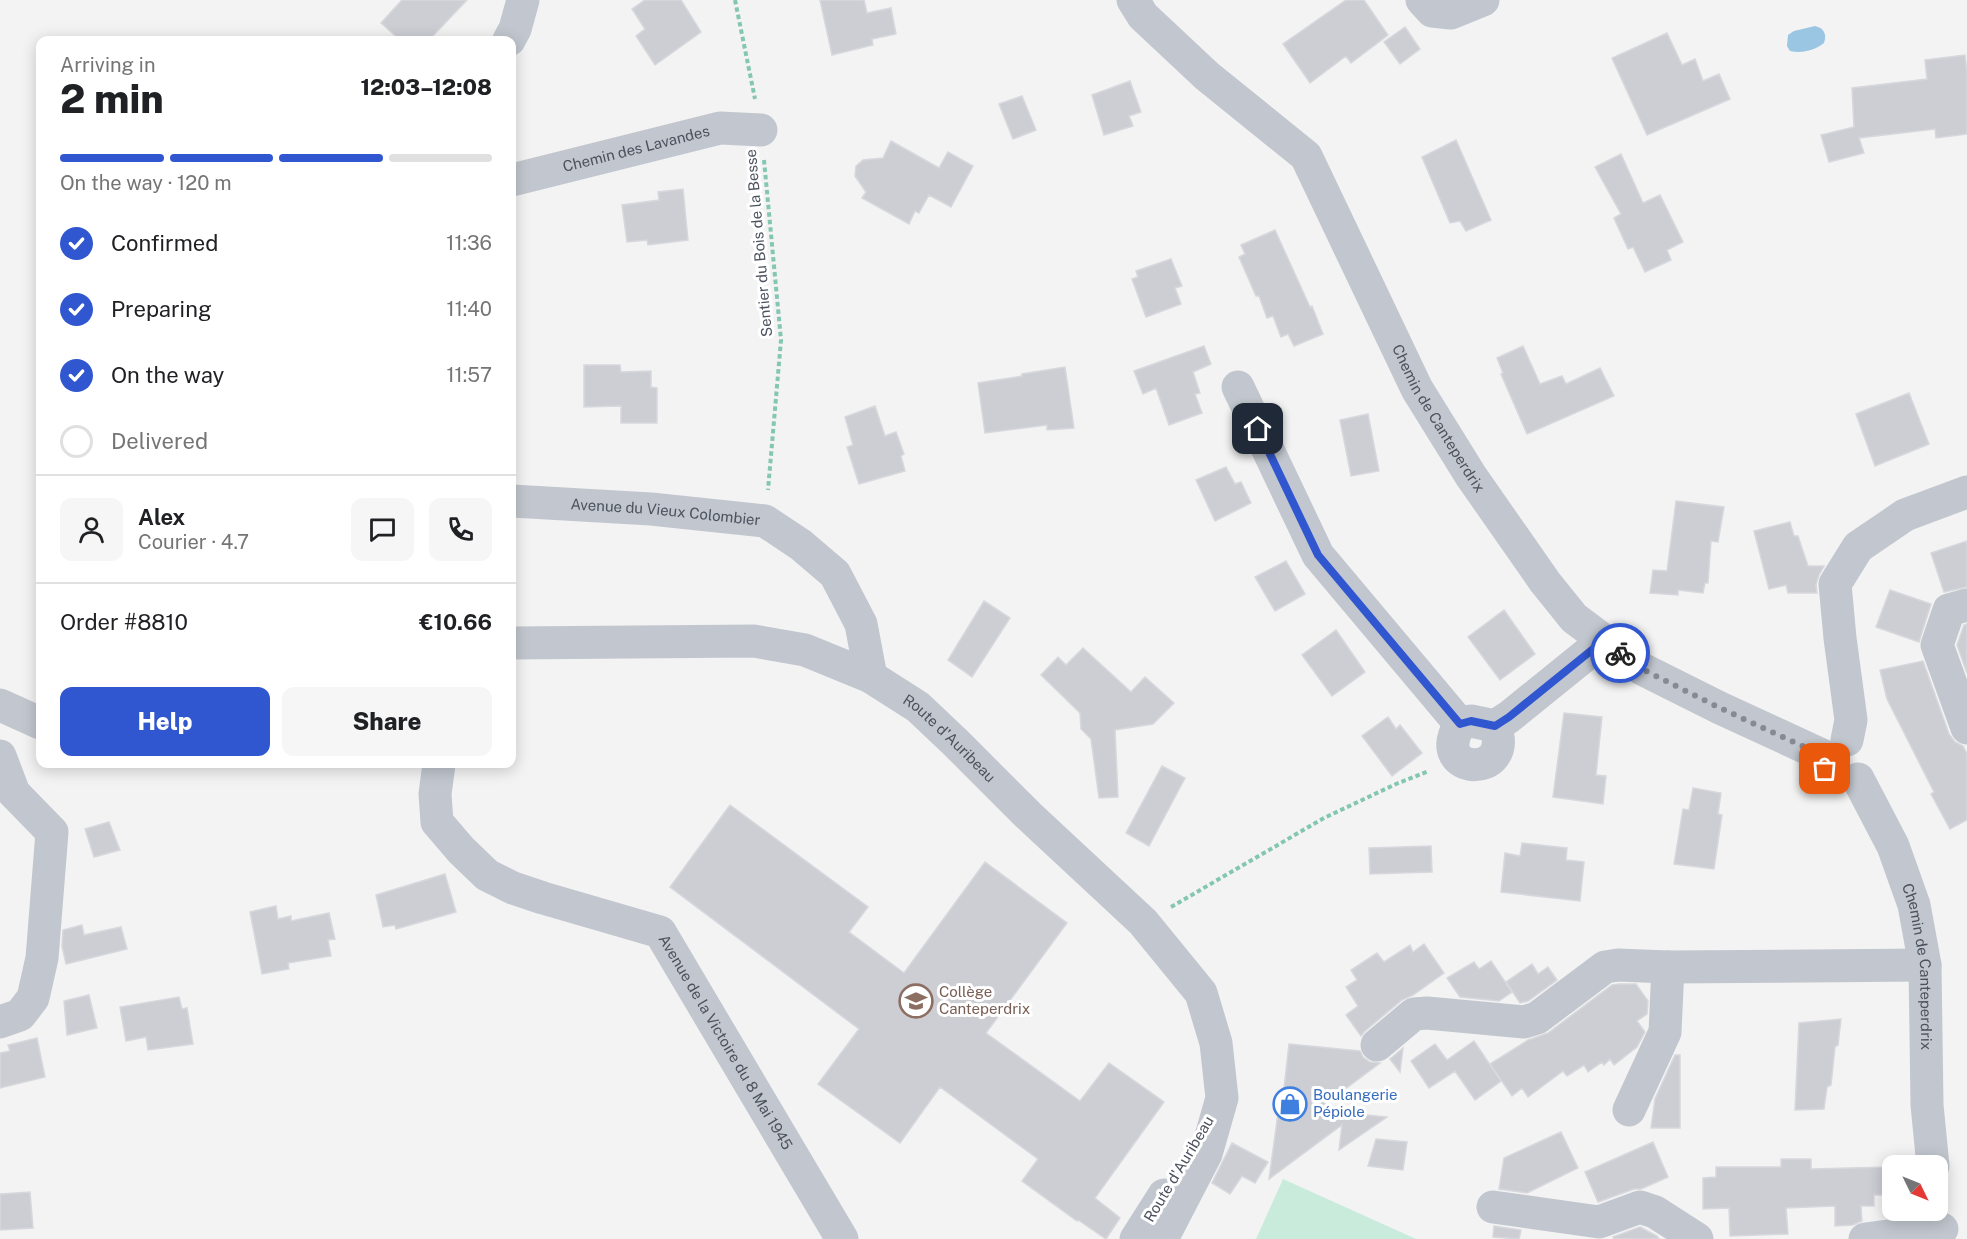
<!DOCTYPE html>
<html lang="en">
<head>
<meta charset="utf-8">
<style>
  body { margin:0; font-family:"Public Sans",sans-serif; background:#f6f6f6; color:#202124; height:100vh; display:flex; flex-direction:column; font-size:22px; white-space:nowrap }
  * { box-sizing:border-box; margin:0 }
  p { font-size:20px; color:#757577 }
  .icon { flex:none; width:33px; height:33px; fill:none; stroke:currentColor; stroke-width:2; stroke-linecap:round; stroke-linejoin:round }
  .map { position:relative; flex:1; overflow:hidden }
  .details { position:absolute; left:36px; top:36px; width:480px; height:732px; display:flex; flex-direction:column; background:#fff; border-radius:12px; box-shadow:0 3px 15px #0003 }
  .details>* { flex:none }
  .needle { width:39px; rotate:133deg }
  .controls { position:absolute; left:1882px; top:1155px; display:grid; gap:12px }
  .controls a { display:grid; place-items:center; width:66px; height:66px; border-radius:12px; background:#fff; box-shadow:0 3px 15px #0003; font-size:30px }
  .pin { position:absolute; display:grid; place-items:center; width:51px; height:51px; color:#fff; margin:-26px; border-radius:12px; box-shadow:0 3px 9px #0006 }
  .courier { position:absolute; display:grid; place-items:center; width:60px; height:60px; margin:-30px; border:4px solid #3157d0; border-radius:50%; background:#fff; color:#222; box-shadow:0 2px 8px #0007 }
  .head em { font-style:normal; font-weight:800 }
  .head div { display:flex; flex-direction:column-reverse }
  .head { display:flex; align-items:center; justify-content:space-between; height:102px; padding:0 24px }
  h1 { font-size:39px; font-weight:800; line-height:45px }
  .bar { display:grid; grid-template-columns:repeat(4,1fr); gap:9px 6px; align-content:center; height:72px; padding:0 24px }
  .bar i { height:8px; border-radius:4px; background:#e0e0e0 }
  .bar .current { background:#3157d0 }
  .bar p { grid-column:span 4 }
  .line { display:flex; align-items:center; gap:15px; padding:0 24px; border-top:2px solid #e0e0e0 }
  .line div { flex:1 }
  .round { display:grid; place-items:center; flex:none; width:63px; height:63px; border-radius:12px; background:#f6f6f6 }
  ol { padding:0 24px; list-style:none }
  li { display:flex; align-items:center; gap:18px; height:66px }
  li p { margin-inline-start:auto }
  li .icon { padding:6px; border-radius:50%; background:#3157d0; color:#fff; stroke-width:4 }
  li:last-child { color:#757577 }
  li i { width:33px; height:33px; border:3px solid #e0e0e0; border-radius:50% }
  .primary-button { display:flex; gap:12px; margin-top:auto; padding:12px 24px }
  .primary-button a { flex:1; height:69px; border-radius:12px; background:#3157d0; color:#fff; font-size:24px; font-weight:800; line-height:69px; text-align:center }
  .primary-button a+a { background:#f6f6f6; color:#202124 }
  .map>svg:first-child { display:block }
  .green { fill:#c8ebdc }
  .water { fill:#9ac6e3 }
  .building { fill:#cdced4; stroke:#d7d8dd; stroke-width:1.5 }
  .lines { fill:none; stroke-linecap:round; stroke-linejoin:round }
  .path { stroke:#83c6b2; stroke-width:4; stroke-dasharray:4.5 3; stroke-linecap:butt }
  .minor { stroke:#c2c7cf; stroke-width:33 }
  .done { stroke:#878a92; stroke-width:6; stroke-dasharray:0 10.8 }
  .route { stroke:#3157d0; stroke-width:8 }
  .labels { text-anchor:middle; stroke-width:6; stroke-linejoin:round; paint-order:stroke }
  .street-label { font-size:15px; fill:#4c525e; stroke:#fff }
  .education-label { font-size:15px; fill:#785e54; stroke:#fff; text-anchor:start }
  .shop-label { font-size:15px; fill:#366cbe; stroke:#fff; text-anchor:start }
</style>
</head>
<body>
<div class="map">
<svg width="1967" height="1239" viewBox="0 0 1967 1239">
  <rect width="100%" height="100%" fill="#f4f3f3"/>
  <!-- green -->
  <path class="green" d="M1283,1179L1416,1239H1256Z"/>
  <!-- water -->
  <path class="water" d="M1815,26C1824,28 1827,34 1824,43C1815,50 1802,54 1790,51L1787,46L1788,35L1794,31Z"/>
  <!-- building -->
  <path class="building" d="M402,0H467L429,40H400L381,23Z
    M645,0H681L701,32L655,65L636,36L645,29L632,9Z
    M820,0H864L867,13L891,8L896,34L872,39L873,45L832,55Z
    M1346,0H1364L1388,35L1351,63L1346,56L1310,83L1283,44Z
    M1405,27L1420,49L1400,64L1384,42Z
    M1667,33L1682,65L1695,59L1703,81L1719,74L1730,99L1647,135L1612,58Z
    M1965,55L1967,72V134L1936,138L1935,129L1859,138L1864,153L1829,162L1821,135L1854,127L1852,88L1927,79L1925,60Z
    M1130,81L1141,112L1129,116L1133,126L1104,135L1092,95Z
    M1022,96L1036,130L1013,139L999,104Z
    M1456,140L1491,220L1466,231L1460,221L1450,223L1422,157Z
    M891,141L939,168L948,152L973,166L951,207L929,195L919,213L915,211L909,224L862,198L866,192L855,176L856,166L863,160L883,158Z
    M1621,154L1643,203L1660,195L1683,242L1667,250L1671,260L1645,272L1633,247L1628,249L1614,218L1621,214L1595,167Z
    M683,189L688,240L648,245L647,240L627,242L622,205L659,200L658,192Z
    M1275,230L1310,307L1312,306L1323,334L1294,346L1288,334L1281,337L1273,316L1267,318L1259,296H1256L1239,257L1245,254L1241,245Z
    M1171,259L1182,286L1175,288L1181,304L1146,317L1132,279L1138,277L1136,271Z
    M1204,346L1211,364L1193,372L1200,393L1195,394L1202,413L1169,425L1156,388L1143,394L1134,371Z
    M1523,346L1540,384L1562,376L1566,384L1600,368L1614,396L1527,434L1501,374L1503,373L1497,358Z
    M584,365H620L621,372L651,371V387L657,388V423H621V406L584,407Z
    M1065,367L1074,428L1047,430V425L985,433L978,383L1022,376V374Z
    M1909,393L1929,444L1875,466L1856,414Z
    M875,406L885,436L896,432L904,454L901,456L905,471L859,484L847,447L853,445L845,417Z
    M1368,414L1379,471L1351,476L1340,420Z
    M1226,467L1235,484L1241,482L1251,503L1215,521L1196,480Z
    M1676,501L1724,507L1718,542L1711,541L1708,583H1705L1703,593L1678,590V595L1650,593L1653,570L1667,571Z
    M1790,522L1794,536H1798L1808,566H1824L1819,575L1816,585L1817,593H1788L1786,585L1769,589L1754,531Z
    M1967,541V587L1944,592L1931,553Z
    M1286,561L1305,594L1275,611L1255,577Z
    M1890,590L1931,604L1919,642L1876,627Z
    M984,601L1010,618L972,677L948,660Z
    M1504,610L1535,654L1500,680L1468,637Z
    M1967,624V673L1957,645L1964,625Z
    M1336,630L1365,672L1332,696L1302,655Z
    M1083,648L1131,692L1145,677L1174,703L1153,724L1115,730L1118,797L1099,798L1091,739L1081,729L1080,713L1041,675L1058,657L1066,665Z
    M1923,661L1949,734L1955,742L1963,746L1967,754V820L1950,829L1931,794L1934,792L1887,699L1880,670Z
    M1564,713L1602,717L1596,775L1606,776L1603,804L1553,797Z
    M1388,717L1396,729L1400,725L1422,753L1392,776L1362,736Z
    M1162,766L1185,778L1149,846L1126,833Z
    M1693,788L1721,793L1718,814L1722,815L1714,869L1674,864L1683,809L1689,810Z
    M730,805L868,907L849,932L904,973L985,862L1067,923L986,1033L1080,1101L1109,1063L1164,1102L1095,1198L1120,1218L1106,1239L1078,1220L1077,1221L1022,1181L1038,1159L940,1087L900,1143L818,1084L859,1029L670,887Z
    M109,822L120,850L94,857L85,829Z
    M1522,843L1567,848L1566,860L1584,862L1580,901L1501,892L1505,853L1520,856Z
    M1431,846L1432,872L1370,874L1369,848Z
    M445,874L456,912L396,929L395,925L383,927L376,895Z
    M276,906L278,919L291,916V921L329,913L335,939L328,940L331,956L288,963L289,969L262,974L250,912Z
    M82,925L84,935L121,927L127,949L66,964L62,946L63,930Z
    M1424,944L1444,973L1413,995L1402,1000L1365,1031L1361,1036L1346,1015L1358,1006L1346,987L1357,980L1351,970L1377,953L1384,962L1410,945L1413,952Z
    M1491,961L1512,992L1499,1001L1460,997L1447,978L1474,962L1479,969Z
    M1532,964L1538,974L1548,967L1557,980L1528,1001L1520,1003L1506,982Z
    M1619,984H1636L1648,1001L1647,1014L1637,1021L1645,1032L1637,1047L1614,1065L1610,1059L1604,1065L1602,1062L1588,1072L1584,1065L1567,1076L1563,1071L1528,1097L1522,1088L1512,1096L1490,1064L1528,1040L1548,1033L1612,985Z
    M89,995L97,1028L67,1035L64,1001Z
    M179,997L182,1009L187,1008L193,1044L148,1050L146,1037L126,1041L120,1007Z
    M1841,1019L1838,1045L1835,1047L1831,1085L1827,1087L1824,1109L1795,1110L1799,1023Z
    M37,1038L45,1077L0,1088V1053L10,1051L8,1045Z
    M1474,1041L1501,1081L1475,1100L1455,1071L1429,1088L1411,1061L1435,1044L1447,1060Z
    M1289,1044L1360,1051L1363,1057L1370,1062L1380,1063L1317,1110L1387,1117L1339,1150L1342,1125L1269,1179L1279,1106H1282Z
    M1403,1048L1400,1072L1390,1059Z
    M1675,1055H1680V1128H1651L1655,1099Z
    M1561,1132L1578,1168L1527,1193L1499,1189L1504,1158Z
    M1376,1139L1407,1142L1403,1170L1368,1166Z
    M1653,1142L1668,1177L1641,1189H1634L1598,1202L1585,1172Z
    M1232,1143L1268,1162L1255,1183L1242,1176L1230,1194L1212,1183Z
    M1781,1159H1811V1169L1888,1167L1889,1195H1874V1206H1861L1862,1221L1853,1225L1835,1226V1206L1786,1208L1788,1234L1730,1236L1729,1208L1703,1209V1178L1716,1177V1167H1781Z
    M30,1192L33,1228L0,1230V1194Z
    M1494,1226L1521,1230L1519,1239L1493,1237Z
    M1640,1227L1657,1236L1659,1239H1614L1613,1237Z"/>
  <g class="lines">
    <!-- path -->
    <path class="path" d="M735,0L755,99
      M764,160L781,340L768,490
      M1171,907L1324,818L1396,784L1429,771"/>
    <!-- minor -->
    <g class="minor">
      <path id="s1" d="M1133,0L1143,16L1207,76L1306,156L1417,389L1471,476L1545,582L1574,618L1642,669L1720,708L1824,756"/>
      <path d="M1422,0L1432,11L1451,13L1483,0"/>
      <path d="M509,40L515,29L523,0"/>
      <path id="s2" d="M512,180L720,128L761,130"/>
      <path d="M1238,387L1318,555L1460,724"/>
      <path id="s3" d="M512,501L651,509L765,521L801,545L835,574L861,624L871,677"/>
      <path d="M1967,605L1949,610L1937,645L1967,728"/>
      <path id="s4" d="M512,643L754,641L805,650L871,677L918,707L956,743L1028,815L1143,922L1201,993L1216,1043L1222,1098L1206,1154L1162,1239"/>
      <path d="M0,705L40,723"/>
      <path d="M1471,721L1495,726C1516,780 1428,776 1460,724Z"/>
      <path d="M1495,726L1509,717L1603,641"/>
      <path d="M1847,740L1851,720L1840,638L1835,584L1858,547L1905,515L1967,492"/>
      <path d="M0,756L14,793L52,832L42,958L33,998L20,1015L0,1022"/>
      <path id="s5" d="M439,764L435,794L437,822L461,850L487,875L513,888L543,898L660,932L842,1239"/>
      <path id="s6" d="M1858,779L1893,846L1914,905L1925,965L1927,1105L1933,1166"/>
      <path d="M1377,1045L1414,1014L1427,1013L1524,1022L1537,1018L1605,967L1618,965L1668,967L1925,965"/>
      <path d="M1629,1110L1665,1032L1668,967"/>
      <path d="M1493,1207L1599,1222L1640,1207L1655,1212L1697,1239"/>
      <path d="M1136,1239L1164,1195"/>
      <path d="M1865,1239L1942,1229"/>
    </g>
  </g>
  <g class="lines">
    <!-- done -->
    <path class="done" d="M1620,653L1642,669L1720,708L1824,756L1825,769"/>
    <!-- route -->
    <path class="route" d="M1258,429L1318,555L1460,724L1471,721L1495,726L1509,717L1603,641L1620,653"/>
  </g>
  <!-- icons -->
  <defs>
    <symbol id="school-ring" viewBox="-11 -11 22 22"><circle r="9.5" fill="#fff" stroke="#8d6e63" stroke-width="1.5"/><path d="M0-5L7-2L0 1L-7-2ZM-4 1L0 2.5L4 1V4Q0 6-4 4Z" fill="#8d6e63"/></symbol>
    <symbol id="shop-ring" viewBox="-11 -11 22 22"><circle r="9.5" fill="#fff" stroke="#3f7fe0" stroke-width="1.5"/><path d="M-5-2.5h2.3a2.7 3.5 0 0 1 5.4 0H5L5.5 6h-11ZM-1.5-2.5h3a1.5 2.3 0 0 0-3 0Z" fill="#3f7fe0"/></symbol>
  </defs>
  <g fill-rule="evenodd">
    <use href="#school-ring" x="897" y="982" width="38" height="38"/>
    <use href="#shop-ring" x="1271" y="1085" width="38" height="38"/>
  </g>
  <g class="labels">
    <!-- street labels -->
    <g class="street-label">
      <text dy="5" stroke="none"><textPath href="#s2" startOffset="128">Chemin des Lavandes</textPath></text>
      <text transform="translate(759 243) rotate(-95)" y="5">Sentier du Bois de la Besse</text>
      <text dy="5" stroke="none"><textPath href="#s1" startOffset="528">Chemin de Canteperdrix</textPath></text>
      <text dy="5" stroke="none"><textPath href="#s3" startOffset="154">Avenue du Vieux Colombier</textPath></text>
      <text dy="5" stroke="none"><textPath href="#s4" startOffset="465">Route d'Auribeau</textPath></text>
      <text dy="5" stroke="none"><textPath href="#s6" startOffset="200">Chemin de Canteperdrix</textPath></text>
      <text dy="5" stroke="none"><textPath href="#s5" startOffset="442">Avenue de la Victoire du 8 Mai 1945</textPath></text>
      <text transform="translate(1179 1169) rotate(-59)" y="5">Route d'Auribeau</text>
    </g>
    <!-- education labels -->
    <g class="education-label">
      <text x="939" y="997">Collège<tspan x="939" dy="17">Canteperdrix</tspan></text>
    </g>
    <!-- shop labels -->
    <g class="shop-label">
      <text x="1313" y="1100">Boulangerie<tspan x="1313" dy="17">Pépiole</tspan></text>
    </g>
  </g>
</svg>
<div class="controls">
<a><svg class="needle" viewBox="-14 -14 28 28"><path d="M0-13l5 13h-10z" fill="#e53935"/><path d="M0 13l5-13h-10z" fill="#757577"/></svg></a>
</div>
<div class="pin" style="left:1825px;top:769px;background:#ea580c"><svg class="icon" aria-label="bag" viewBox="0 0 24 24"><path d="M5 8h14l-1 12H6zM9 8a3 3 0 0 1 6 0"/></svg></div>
<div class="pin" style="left:1258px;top:429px;background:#1f2937"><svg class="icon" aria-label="home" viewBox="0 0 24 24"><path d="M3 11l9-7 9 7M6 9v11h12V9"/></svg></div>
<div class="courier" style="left:1620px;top:653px"><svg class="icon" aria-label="bike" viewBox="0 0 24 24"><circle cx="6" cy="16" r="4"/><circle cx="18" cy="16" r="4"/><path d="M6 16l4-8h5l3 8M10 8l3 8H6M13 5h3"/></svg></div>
<section class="details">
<div class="head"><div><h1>2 min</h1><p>Arriving in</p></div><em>12:03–12:08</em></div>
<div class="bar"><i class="current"></i><i class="current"></i><i class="current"></i><i></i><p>On the way · 120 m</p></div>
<ol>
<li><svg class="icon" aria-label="check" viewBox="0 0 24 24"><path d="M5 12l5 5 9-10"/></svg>Confirmed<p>11:36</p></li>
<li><svg class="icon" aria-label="check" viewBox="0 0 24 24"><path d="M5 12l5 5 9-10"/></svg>Preparing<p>11:40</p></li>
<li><svg class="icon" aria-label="check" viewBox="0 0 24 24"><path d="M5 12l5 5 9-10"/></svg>On the way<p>11:57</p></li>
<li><i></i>Delivered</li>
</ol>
<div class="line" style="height:108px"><a class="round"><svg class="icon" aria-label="person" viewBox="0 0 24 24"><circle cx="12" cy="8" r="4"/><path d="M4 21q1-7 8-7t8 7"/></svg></a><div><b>Alex</b><p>Courier · 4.7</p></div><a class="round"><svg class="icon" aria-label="chat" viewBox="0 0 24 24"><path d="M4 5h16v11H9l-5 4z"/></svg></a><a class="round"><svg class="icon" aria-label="phone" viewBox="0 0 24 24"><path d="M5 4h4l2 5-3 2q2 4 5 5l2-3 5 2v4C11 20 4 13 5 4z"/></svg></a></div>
<div class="line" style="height:78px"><div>Order #8810</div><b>€10.66</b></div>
<div class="primary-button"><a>Help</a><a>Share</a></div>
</section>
</div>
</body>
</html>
